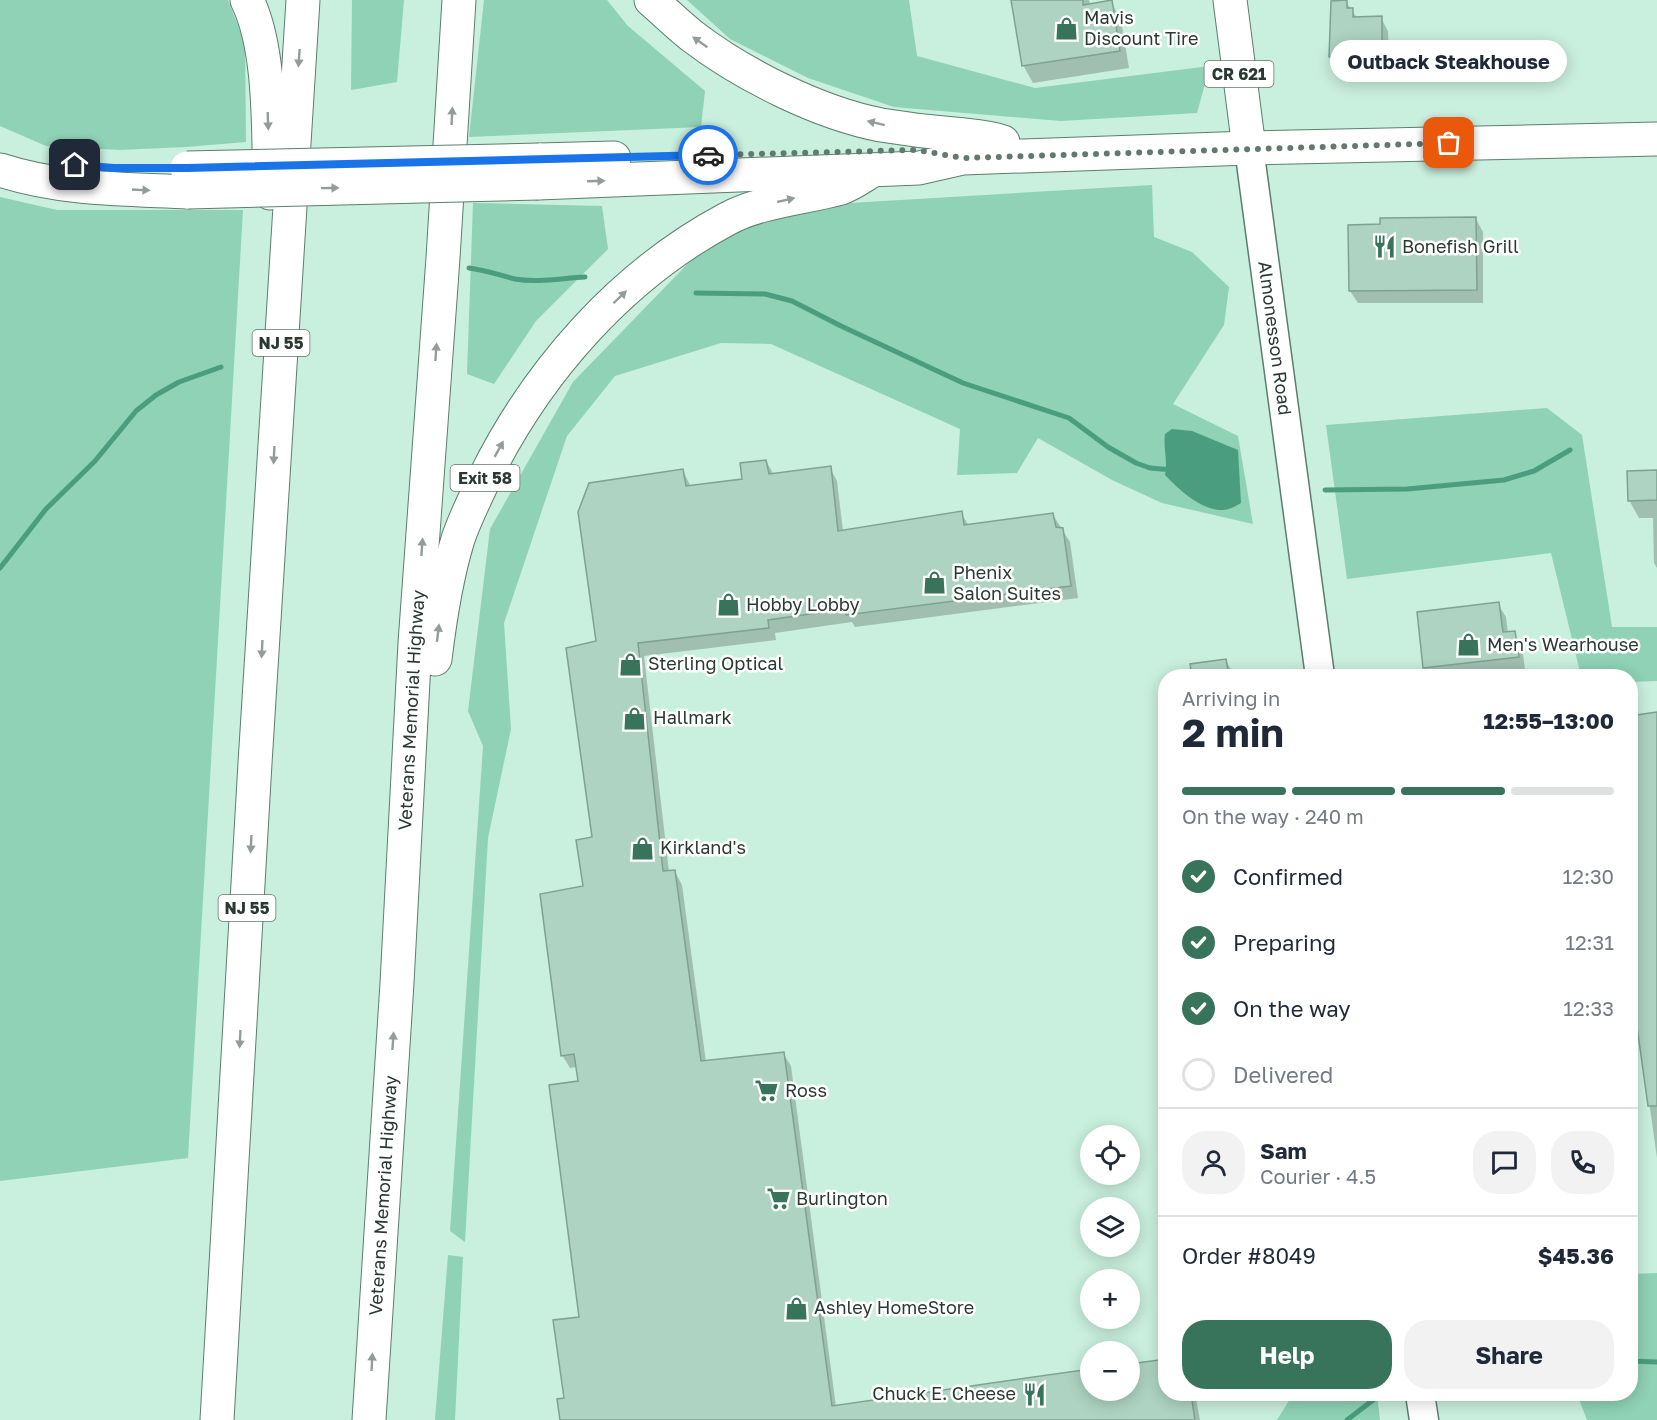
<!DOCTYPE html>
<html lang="en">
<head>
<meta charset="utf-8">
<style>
  body { margin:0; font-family:"Golos Text",sans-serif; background:#f2f2f3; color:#1f2937; height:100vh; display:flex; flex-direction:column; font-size:22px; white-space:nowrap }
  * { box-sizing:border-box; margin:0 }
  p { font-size:20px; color:#747a83 }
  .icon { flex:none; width:33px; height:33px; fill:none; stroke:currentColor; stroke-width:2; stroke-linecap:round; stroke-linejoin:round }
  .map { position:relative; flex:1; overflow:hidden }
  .details { position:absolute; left:1158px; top:669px; width:480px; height:732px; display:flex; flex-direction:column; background:#fff; border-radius:24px; box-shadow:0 3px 15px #0003 }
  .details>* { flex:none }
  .tools { position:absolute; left:1080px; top:1125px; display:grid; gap:12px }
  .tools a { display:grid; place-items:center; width:60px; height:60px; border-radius:50%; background:#fff; box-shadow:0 3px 15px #0003; font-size:30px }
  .pin { position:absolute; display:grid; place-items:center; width:51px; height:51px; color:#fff; margin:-26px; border-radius:12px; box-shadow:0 3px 9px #0006 }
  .courier { position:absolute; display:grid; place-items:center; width:60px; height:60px; margin:-30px; border:4px solid #1a73e8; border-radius:50%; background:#fff; color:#222; box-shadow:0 2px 8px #0007 }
  .bubble { position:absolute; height:42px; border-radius:21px; background:#fff; box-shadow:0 3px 15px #0003; font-size:20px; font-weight:700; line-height:42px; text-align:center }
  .summary em { font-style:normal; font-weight:700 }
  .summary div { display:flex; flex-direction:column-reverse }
  .summary { display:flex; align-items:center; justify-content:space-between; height:102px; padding:0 24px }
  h1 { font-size:39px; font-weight:700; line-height:45px }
  .bar { display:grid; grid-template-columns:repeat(4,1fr); gap:9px 6px; align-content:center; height:72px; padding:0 24px }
  .bar i { height:8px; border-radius:4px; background:#e0e1e3 }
  .bar .current { background:#38735c }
  .bar p { grid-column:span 4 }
  .line { display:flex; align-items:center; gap:15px; padding:0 24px; border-top:2px solid #e0e1e3 }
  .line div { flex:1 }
  .round { display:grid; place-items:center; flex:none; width:63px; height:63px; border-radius:24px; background:#f2f2f3 }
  ol { padding:0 24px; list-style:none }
  li { display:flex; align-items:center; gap:18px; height:66px }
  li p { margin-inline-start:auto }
  li .icon { padding:6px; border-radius:50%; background:#38735c; color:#fff; stroke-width:4 }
  li:last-child { color:#747a83 }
  li i { width:33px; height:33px; border:3px solid #e0e1e3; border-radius:50% }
  .action { display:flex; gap:12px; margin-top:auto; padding:12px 24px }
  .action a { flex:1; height:69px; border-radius:24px; background:#38735c; color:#fff; font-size:24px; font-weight:700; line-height:69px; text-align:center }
  .action a+a { background:#f2f2f3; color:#1f2937 }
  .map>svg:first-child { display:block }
  .green { fill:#8fd2b6 }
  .water { fill:#4a9d7e }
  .shadow { fill:#0003 }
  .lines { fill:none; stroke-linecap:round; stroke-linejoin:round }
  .stream { stroke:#4a9d7e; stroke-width:5 }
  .building { fill:#aed3c2; stroke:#7ea292; stroke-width:1.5 }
  .secondary-casing { stroke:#5c7e6f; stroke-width:31 }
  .primary-casing { stroke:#5c7e6f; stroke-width:35 }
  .highway-casing { stroke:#5c7e6f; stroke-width:35 }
  .secondary { stroke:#fff; stroke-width:28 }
  .primary { stroke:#fff; stroke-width:33 }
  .highway { stroke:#fff; stroke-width:33 }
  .highway-bridge-casing { stroke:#5c7e6f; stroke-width:35; stroke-linecap:butt }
  .highway-bridge { stroke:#fff; stroke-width:33 }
  .oneway { fill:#949c98 }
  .done { stroke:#62796e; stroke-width:6; stroke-dasharray:0 10.8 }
  .route { stroke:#1a73e8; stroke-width:8 }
  .labels { text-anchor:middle; stroke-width:5; stroke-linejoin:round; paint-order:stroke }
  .shield { fill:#fff; stroke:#6a7470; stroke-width:1.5 }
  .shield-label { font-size:16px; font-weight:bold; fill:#2a3932 }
  .poi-label { font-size:18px; fill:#2a3932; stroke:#fff; text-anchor:start }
  .street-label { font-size:18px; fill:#2a3932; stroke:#fff }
</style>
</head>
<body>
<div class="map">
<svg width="1657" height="1420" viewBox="0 0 1657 1420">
  <rect width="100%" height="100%" fill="#c9efde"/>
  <!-- green -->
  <path class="green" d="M0,0H228L245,43L246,142L186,147L119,150L46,146L0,126Z
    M352,0H404L397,82L351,90Z
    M484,0H607L628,26L705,91L701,127L469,137Z
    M687,0H909L917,56L1035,88L1210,66L1197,113L1061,121L894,107L808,78L730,39Z
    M1152,185L1154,237L1192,252L1229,287L1224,325L1173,404L1238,436L1253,524L1162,503L1112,480L1038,438L1017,473L957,475L960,429L771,344L721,343L615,376L567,436L504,623L511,729L488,838L465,1242L450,1231L483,746L468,711L490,529L573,382L703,248L800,206Z
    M0,197L57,210H243L188,1158L0,1181Z
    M473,203L602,206L608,249L536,321L494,384L467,374Z
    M1547,408L1582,435L1612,627H1657V681L1631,682L1630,676H1581L1551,553L1347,579L1326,425Z
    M448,1255L463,1257L455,1420H435Z
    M1657,1273V1420H1587L1577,1394H1630L1631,1274Z
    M1293,1394H1377L1380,1420H1277Z"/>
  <!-- water -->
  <path class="water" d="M1172,429L1192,431L1238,450L1241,503C1236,506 1229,510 1223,510C1202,511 1178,489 1165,475C1168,460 1163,448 1165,434Z"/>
  <!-- shadow -->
  <path class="shadow" d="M1013,0H1089L1090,5L1111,2L1121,20L1129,68L1033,83L1023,65Z
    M1346,2L1357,18H1381L1388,31L1389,60L1378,61V69H1338L1331,56Z
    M1476,219L1483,232V303H1358L1350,291Z
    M766,461L774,475L830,468L837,481L843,531L961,513L969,526L1053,515L1070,542L1078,598L855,627L852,622L775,633L776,640L644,656L669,872H675L682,885L706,1062L783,1053L791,1066L836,1407L1090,1371V1390H1130V1365L1166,1360V1394H1195L1200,1420H561L581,1318L579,1082L577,1067L570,1068L562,1055L585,887L594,838L598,642L683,471L691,487L744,481Z
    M1657,472V568L1654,563L1653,518H1639L1629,500Z
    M1498,604L1506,617L1508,634L1514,633L1522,646L1525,670L1468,676H1429L1424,668Z
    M1226,661L1235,676H1193L1192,665Z
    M1166,685V706L1163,686Z
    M1657,714V1158L1630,965Z"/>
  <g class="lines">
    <!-- stream -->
    <path class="stream" d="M469,268C485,270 499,275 515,279C538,283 562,278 585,277
      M696,293L765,294L792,301L841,326L963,383L1069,418L1108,447L1136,463L1150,468L1173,470
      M1325,490L1407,489L1504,480L1534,471L1570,450
      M0,568L46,509L95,461L136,411L156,395L179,382L221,367
      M1630,1361L1657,1362
      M1347,1420L1381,1394"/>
  </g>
  <!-- building -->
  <path class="building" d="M1011,0H1083V5L1112,0L1120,51L1022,66Z
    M1347,0V8H1353V17L1382,16V48H1371V57H1329L1331,1Z
    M1476,217L1477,290L1349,291L1348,225L1380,224V218Z
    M766,460L769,474L831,466L838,531L962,511L964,525L1053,513L1056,527L1063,528L1071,586L846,615L845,609L768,620L769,628L638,643L663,871L675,870L701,1061L784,1052L832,1406L1090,1369V1390H1130V1364L1166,1359V1394H1191L1195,1420H560L557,1399L564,1398L553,1320L579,1317L549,1085L578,1081L574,1054L561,1056L540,894L583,886L576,840L592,837L566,648L596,641L578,512L589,483L683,469L686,486L742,479L740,463Z
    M1657,470V500L1628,501L1627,471Z
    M1499,602L1503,632L1515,631L1519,657L1423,668L1417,612Z
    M1226,659L1229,676H1192L1190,664Z
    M1657,712V1106H1648L1630,976V716Z"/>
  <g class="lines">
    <defs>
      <g id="secondary">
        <path id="s1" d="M1249,148L1320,676"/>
        <path d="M1420,1394L1424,1420"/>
      </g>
      <path id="primary" d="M1230,0L1249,148L1657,139"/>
      <g id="highway">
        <path d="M247,0C272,50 268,137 270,193"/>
        <path d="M651,0C665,12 678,25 692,36C743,75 819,113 881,125C905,129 929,132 954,134C971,136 987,136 1003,142"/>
        <path d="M539,160L614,158"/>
        <path d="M0,170C61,190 125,189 188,192"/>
        <path d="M538,183L919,168L963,158L1249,148"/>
        <path d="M435,659C440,618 446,578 458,539C465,518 476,497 485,477C538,370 622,275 727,219C760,201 805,198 841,188C852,184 863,176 873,170"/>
        <path d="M217,1420L255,763L303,0"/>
        <path id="s2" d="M369,1420L397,983L415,643L443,258L459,0"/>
      </g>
    </defs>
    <!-- secondary casing -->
    <use href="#secondary" class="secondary-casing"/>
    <!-- primary casing -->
    <use href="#primary" class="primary-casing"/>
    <!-- highway casing -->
    <use href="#highway" class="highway-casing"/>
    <!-- secondary -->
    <use href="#secondary" class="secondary"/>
    <!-- primary -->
    <use href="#primary" class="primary"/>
    <!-- highway -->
    <use href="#highway" class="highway"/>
    <defs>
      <path id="highway-bridge" d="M187,168L539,160
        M188,192L538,183"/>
    </defs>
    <!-- highway-bridge casing -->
    <use href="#highway-bridge" class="highway-bridge-casing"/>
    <!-- highway-bridge -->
    <use href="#highway-bridge" class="highway-bridge"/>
  </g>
  <!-- one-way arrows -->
  <defs><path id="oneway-solid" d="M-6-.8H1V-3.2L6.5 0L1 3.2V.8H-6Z" transform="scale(1.5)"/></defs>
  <g class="oneway">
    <use href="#oneway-solid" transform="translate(700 42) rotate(-145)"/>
    <use href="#oneway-solid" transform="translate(299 58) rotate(94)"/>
    <use href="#oneway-solid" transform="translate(452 116) rotate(-87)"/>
    <use href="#oneway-solid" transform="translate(268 121) rotate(88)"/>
    <use href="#oneway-solid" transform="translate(876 123) rotate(-166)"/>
    <use href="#oneway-solid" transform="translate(596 181) rotate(-2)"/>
    <use href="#oneway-solid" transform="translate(330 188) rotate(-1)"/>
    <use href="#oneway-solid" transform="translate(141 190) rotate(3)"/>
    <use href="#oneway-solid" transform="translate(786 200) rotate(-13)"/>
    <use href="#oneway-solid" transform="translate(620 297) rotate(-44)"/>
    <use href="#oneway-solid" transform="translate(436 352) rotate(-86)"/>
    <use href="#oneway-solid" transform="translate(499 449) rotate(-61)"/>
    <use href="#oneway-solid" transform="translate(274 455) rotate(93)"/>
    <use href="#oneway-solid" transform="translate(422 547) rotate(-86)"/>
    <use href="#oneway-solid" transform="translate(438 633) rotate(-83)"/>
    <use href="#oneway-solid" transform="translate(262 649) rotate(93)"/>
    <use href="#oneway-solid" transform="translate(251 844) rotate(93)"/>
    <use href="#oneway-solid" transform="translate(240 1039) rotate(93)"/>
    <use href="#oneway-solid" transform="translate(393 1041) rotate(-86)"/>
    <use href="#oneway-solid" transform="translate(372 1362) rotate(-87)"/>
  </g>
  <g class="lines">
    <!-- done -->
    <path class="done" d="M708,155L917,150L963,158L1449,143"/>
    <!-- route -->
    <path class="route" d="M75,165L114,168H187L708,155"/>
  </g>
  <!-- icons -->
  <defs>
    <symbol id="shop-bare" viewBox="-9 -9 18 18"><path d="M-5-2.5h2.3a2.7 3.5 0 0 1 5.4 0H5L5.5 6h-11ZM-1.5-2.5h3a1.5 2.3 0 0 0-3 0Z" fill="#38735c" stroke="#fff" stroke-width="2.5" paint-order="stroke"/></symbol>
    <symbol id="restaurant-bare" viewBox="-9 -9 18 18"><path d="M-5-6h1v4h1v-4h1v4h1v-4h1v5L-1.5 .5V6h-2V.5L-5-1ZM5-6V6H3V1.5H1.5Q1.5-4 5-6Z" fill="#38735c" stroke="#fff" stroke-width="2.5" paint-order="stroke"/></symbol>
    <symbol id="supermarket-bare" viewBox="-9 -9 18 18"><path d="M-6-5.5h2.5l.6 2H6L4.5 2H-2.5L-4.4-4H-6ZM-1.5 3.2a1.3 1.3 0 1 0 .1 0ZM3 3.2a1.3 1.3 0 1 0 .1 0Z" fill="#38735c" stroke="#fff" stroke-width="2.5" paint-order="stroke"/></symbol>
  </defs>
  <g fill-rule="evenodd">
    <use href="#shop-bare" x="1050" y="12" width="33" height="33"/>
    <use href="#restaurant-bare" x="1368" y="230" width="33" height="33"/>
    <use href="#shop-bare" x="918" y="566" width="33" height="33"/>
    <use href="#shop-bare" x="712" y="588" width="33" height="33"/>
    <use href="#shop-bare" x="1452" y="628" width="33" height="33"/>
    <use href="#shop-bare" x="614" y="648" width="33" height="33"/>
    <use href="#shop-bare" x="618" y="702" width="33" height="33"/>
    <use href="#shop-bare" x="626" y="832" width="33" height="33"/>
    <use href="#supermarket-bare" x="750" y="1074" width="33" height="33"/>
    <use href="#supermarket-bare" x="762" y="1182" width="33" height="33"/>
    <use href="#shop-bare" x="780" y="1292" width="33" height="33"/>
    <use href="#restaurant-bare" x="1018" y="1378" width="33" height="33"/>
  </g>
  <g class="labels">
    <!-- shield labels -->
    <g class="shield">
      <rect x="1204.5" y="61" width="69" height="26" rx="4.5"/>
      <rect x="252.5" y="330" width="57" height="26" rx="4.5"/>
      <rect x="450.5" y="465" width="69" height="26" rx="4.5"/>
      <rect x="218.5" y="895" width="57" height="26" rx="4.5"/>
    </g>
    <g class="shield-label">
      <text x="1239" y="80">CR 621</text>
      <text x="281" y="349">NJ 55</text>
      <text x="485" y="484">Exit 58</text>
      <text x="247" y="914">NJ 55</text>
    </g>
    <!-- poi labels -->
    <g class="poi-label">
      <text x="1084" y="24">Mavis<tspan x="1084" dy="21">Discount Tire</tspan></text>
      <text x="1402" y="253">Bonefish Grill</text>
      <text x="953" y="579">Phenix<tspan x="953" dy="21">Salon Suites</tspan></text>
      <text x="746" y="611">Hobby Lobby</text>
      <text x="1487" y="651">Men's Wearhouse</text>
      <text x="648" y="670">Sterling Optical</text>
      <text x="653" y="724">Hallmark</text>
      <text x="660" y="854">Kirkland's</text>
      <text x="785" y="1097">Ross</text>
      <text x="796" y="1205">Burlington</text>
      <text x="814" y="1314">Ashley HomeStore</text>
      <text x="1016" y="1400" text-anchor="end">Chuck E. Cheese</text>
    </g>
    <!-- street labels -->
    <g class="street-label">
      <text dy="6" stroke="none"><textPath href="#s1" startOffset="192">Almonesson Road</textPath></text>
      <text dy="6" stroke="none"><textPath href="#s2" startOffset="711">Veterans Memorial Highway</textPath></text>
      <text dy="6" stroke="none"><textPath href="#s2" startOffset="225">Veterans Memorial Highway</textPath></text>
    </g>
  </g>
</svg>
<div class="tools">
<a><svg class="icon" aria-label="locate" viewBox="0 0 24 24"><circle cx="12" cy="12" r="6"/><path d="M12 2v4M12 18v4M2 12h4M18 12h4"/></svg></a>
<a><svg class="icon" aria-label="layers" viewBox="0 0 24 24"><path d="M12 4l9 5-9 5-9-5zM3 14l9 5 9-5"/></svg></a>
<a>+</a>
<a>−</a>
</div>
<div class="pin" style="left:1449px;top:143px;background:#ea580c"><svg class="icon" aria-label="bag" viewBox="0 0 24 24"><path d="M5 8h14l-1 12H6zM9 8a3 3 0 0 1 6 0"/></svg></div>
<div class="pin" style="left:75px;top:165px;background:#1f2937"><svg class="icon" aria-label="home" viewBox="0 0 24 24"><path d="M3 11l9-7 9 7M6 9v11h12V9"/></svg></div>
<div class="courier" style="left:708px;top:155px"><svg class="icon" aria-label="car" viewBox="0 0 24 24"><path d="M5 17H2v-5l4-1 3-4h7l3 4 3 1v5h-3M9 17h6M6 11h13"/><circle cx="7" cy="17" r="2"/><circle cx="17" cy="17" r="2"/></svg></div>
<div class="bubble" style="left:1330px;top:40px;width:237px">Outback Steakhouse</div>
<section class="details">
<div class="summary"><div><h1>2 min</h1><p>Arriving in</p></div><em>12:55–13:00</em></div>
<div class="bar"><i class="current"></i><i class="current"></i><i class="current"></i><i></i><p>On the way · 240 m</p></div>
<ol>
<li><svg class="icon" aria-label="check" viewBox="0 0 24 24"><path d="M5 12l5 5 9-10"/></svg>Confirmed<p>12:30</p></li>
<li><svg class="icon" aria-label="check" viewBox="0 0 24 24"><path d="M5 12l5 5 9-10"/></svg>Preparing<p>12:31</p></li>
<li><svg class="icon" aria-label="check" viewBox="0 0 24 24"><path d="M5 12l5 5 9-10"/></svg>On the way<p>12:33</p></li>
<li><i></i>Delivered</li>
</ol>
<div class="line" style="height:108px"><a class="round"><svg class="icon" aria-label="person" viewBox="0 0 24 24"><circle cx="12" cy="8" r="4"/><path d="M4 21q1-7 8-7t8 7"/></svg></a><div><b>Sam</b><p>Courier · 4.5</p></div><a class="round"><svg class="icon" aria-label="chat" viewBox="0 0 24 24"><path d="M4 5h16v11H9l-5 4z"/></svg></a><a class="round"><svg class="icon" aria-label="phone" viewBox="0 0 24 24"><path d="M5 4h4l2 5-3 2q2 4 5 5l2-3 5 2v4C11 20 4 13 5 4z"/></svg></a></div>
<div class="line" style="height:78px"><div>Order #8049</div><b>$45.36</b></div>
<div class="action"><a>Help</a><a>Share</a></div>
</section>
</div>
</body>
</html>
